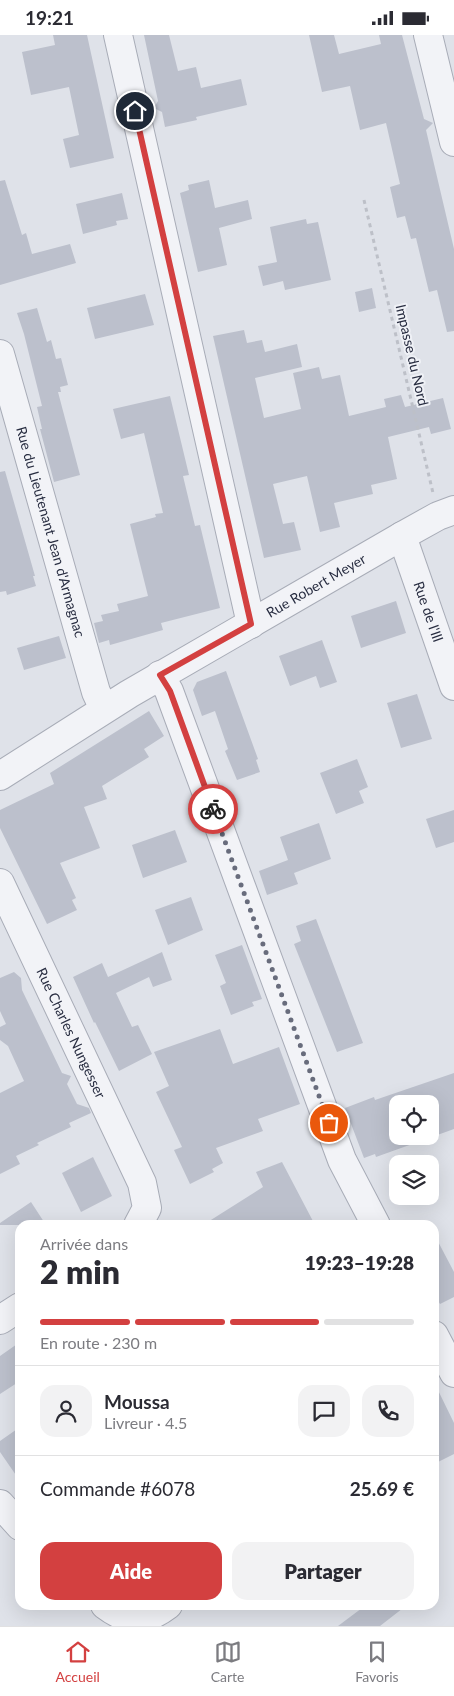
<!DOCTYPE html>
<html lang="fr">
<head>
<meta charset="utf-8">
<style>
  body { margin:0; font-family:Lato,sans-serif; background:#f2f2f3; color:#2b2b33; height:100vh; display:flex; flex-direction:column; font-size:19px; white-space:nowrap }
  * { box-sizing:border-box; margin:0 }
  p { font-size:16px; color:#7c7c81 }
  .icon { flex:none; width:28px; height:28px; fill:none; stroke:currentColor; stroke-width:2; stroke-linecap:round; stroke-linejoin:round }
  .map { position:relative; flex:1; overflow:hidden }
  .side { position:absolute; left:15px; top:1185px; width:424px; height:390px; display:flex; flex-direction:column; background:#fff; border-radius:15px; box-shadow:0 5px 20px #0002 }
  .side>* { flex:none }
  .fabs { position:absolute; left:389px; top:1060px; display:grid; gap:10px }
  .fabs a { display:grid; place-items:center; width:50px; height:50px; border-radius:10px; background:#fff; box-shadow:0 5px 20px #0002; font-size:25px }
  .pin { position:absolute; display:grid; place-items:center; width:42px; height:42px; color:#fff; margin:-21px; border:2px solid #fff; border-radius:50%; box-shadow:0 1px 5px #0007 }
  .courier { position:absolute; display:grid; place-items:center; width:50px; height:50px; margin:-25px; border:4px solid #d34040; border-radius:50%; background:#fff; color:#222; box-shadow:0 1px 6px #0007 }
  .overview em { font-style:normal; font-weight:800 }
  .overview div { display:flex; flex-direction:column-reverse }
  .overview { display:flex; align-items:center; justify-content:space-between; height:85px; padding:0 25px }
  h1 { font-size:32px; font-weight:800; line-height:38px }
  .bar { display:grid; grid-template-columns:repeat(4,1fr); gap:8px 5px; align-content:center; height:60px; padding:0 25px }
  .bar i { height:6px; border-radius:4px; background:#e1e1e2 }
  .bar .selected { background:#d34040 }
  .bar p { grid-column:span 4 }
  .line { display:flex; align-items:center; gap:12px; padding:0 25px; border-top:1px solid #e1e1e2 }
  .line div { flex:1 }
  .round { display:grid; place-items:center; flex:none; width:52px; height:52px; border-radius:15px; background:#f2f2f3 }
  .cta { display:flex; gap:10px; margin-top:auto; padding:10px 25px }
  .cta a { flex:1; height:58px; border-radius:15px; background:#d34040; color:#fff; font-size:20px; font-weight:800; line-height:58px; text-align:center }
  .cta a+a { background:#f2f2f3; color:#2b2b33 }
  .status { display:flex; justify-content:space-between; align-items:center; height:35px; padding:0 25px; background:#fff; direction:ltr }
  .status svg { height:14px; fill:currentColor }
  .menu { display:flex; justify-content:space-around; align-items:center; height:70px; border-top:1px solid #e1e1e2; background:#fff; font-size:14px; color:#7c7c81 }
  .menu a { display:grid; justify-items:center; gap:2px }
  .menu .selected { color:#d34040 }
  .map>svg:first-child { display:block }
  .building { fill:#bcc0cc; fill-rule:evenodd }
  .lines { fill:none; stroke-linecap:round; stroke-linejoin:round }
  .street-casing { stroke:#a8acb7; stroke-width:30 }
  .path { stroke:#bdc0c8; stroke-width:3; stroke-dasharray:4 4; stroke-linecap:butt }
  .street { stroke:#f2f3f7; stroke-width:28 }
  .done { stroke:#686c7c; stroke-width:5; stroke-dasharray:0 9 }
  .route { stroke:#d34040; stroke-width:6 }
  .labels { text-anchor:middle; stroke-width:4; stroke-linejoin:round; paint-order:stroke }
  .street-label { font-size:14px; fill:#282d41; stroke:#eff1f6 }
</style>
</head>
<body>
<div class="status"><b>19:21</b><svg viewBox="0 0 49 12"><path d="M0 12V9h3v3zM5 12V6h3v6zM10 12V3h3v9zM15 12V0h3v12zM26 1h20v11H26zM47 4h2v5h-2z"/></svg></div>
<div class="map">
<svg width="454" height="1591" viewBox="0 0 454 1591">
  <rect width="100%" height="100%" fill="#dfe2e9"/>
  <!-- building -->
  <path class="building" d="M53,0H87L114,123L70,133L63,104L79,100L69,52L31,60L22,17L55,10Z
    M144,0H169L178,36L196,32L201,53L241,44L247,70L196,82L197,85L165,92L162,77L154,73L158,66Z
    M309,0H334L339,19L381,9L379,0H402L424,84L433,88L426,95L454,214V296L447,297L437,255L429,257L416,203L411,204L405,181L397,183L390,152L400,149L386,88L360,95L350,51L322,57Z
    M5,145L22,200L26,198L32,219L70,209L76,228L0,250V146Z
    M209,145L215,173L248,165L252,184L219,193L227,230L198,237L180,158L189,155L188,150Z
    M122,158L128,184L116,186L117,190L83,199L76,169Z
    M306,184L307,189L318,187L331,245L285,255L283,246L263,251L258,231L277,227L270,192Z
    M372,253L376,273L359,277L355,257Z
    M145,259L154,290L95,304L87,273Z
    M37,273L47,307L51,305L56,324L61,323L68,350L60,352L61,357H58L80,440L54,447L40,394H42L37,372L42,371L24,299L17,278Z
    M244,295L247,308L262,305L265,317L297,309L302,332L255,343L264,383L301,374L293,338L319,332L322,344L340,340L349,381L386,372L384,364L401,360L405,372L443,363L451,394L431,399L429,392L388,402L397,444L371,450L373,459L334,468L340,492L320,497L307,441L273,449L283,489L294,487L301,515L264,523L213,301Z
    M170,361L189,440L183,441L195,491L200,490L220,573L161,588L163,595L110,610L109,605L99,608L94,588L103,586L101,580L119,576L117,569L148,561L130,489L156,482L155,479L163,478L144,398L121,404L113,374Z
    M5,436L35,541H33L36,551L7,560L6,556L0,557V437Z
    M396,566L406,598L361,613L351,581Z
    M59,601L66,623L24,635L17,613Z
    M322,605L337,647L320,653L316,641L290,651L279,621Z
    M226,636L258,724L256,725L260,737L237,745L225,716L228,714L215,676L202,681L193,655L197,647Z
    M417,659L432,704L401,713L387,668Z
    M149,676L164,701L144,714L149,722L102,751L107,764L84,772L100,813L60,828L76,863L72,865L77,875L47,889L0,793V775L54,749L50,738Z
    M357,724L368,752L359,756L364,768L336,779L320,738Z
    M454,775V807L436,813L426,784Z
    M319,788L331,824L294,838L298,849L267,860L259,836L288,825L280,802Z
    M175,795L187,827L143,843L132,810Z
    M191,862L203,895L168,910L155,875Z
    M316,884L363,1008L337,1017L294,909L301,906L296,891Z
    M242,910L262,964L252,967L254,971L231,980L220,951L226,948L215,920Z
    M162,917L172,945L153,952L149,942L116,958L132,992L138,990L152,1019L119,1036L95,987L94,988L73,942L102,928L108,942Z
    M14,937L21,943L22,955L62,1038L71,1041L67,1049L77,1069L89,1073L91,1078L69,1088L71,1092L37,1108L39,1110L16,1121L20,1129L0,1139V1058L24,1046L8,1011L0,1005V992L6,989L0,976V943Z
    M220,994L233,1029L279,1012L300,1069L258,1084L263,1096L216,1113L223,1128L212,1134L214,1137L190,1149L174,1115L182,1112L156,1057L169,1051L154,1017Z
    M454,1038V1094L376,1122L375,1119L364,1123L345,1073L374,1062L375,1065ZM398,1069H430V1101H398Z
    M93,1122L112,1161L81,1177L62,1138Z
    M282,1127L315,1190H203L263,1152L256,1137Z
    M31,1167L46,1190H0V1188Z
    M434,1199L454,1237V1262L440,1269L434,1259Z
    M20,1307V1346L0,1359V1321Z
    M434,1347L454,1388V1419L434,1429Z
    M20,1392V1446L0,1417V1406Z
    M366,1570H407L380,1591H338Z"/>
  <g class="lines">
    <defs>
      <g id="street">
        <path d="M118,0L251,589"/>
        <path d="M428,0L454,107"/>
        <path id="s1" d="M0,319L96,657L104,674"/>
        <path id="s2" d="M402,501L454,651"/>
        <path d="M160,640L169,656L342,1125L376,1190"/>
        <path id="s3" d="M0,741L129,659L402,501L438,481L454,475"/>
        <path id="s4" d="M0,848L142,1148L147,1173L138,1190"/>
        <path d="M0,1285L20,1272"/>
        <path d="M434,1300L454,1338"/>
        <path d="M0,1469L20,1491"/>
        <path d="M105,1570C129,1588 144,1588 168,1570"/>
      </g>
    </defs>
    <!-- street casing -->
    <use href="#street" class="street-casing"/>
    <!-- path -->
    <path class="path" d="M364,165L433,458"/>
    <!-- street -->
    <use href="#street" class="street"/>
  </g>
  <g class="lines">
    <!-- done -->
    <path class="done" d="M213,774L329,1088"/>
    <!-- route -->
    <path class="route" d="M135,76L251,589L160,640L170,656L213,774"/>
  </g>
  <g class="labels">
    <!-- street labels -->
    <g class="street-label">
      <text transform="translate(412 320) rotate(77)" y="5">Impasse du Nord</text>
      <text dy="5" stroke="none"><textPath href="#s1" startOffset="185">Rue du Lieutenant Jean d'Armagnac</textPath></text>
      <text dy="5" stroke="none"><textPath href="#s3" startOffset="369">Rue Robert Meyer</textPath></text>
      <text dy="5" stroke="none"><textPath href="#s2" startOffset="80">Rue de l'Ill</textPath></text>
      <text dy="5" stroke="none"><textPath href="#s4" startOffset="166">Rue Charles Nungesser</textPath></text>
    </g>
  </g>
</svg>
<div class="fabs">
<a><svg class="icon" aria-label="locate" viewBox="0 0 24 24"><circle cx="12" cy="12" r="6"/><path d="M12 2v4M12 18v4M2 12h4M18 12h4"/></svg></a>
<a><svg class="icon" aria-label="layers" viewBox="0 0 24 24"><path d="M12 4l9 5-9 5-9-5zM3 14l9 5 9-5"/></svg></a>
</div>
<div class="pin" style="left:329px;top:1088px;background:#ea580c"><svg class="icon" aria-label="bag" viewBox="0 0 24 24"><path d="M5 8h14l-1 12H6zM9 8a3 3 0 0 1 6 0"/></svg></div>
<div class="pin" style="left:135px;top:76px;background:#1f2937"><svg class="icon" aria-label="home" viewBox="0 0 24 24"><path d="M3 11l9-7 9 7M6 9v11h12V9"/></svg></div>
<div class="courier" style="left:213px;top:774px"><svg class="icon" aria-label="bike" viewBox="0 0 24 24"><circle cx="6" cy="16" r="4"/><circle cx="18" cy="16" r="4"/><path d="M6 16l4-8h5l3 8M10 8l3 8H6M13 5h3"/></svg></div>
<section class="side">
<div class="overview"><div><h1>2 min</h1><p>Arrivée dans</p></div><em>19:23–19:28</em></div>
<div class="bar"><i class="selected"></i><i class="selected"></i><i class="selected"></i><i></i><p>En route · 230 m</p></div>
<div class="line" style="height:90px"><a class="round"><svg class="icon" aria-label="person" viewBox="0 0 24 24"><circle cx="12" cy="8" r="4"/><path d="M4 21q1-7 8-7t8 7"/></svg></a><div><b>Moussa</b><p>Livreur · 4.5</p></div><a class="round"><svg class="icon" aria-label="chat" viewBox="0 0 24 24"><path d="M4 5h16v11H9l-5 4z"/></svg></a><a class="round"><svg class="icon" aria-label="phone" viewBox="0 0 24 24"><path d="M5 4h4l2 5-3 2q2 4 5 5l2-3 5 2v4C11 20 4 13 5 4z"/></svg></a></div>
<div class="line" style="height:65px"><div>Commande #6078</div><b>25.69 €</b></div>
<div class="cta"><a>Aide</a><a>Partager</a></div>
</section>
</div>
<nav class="menu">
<a class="selected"><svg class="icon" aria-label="home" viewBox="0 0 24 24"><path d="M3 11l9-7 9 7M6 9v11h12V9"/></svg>Accueil</a>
<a><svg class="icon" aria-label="map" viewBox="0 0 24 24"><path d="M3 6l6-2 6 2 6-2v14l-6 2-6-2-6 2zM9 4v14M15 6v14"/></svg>Carte</a>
<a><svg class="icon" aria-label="saved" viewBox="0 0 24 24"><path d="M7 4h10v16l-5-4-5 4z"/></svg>Favoris</a>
</nav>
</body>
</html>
